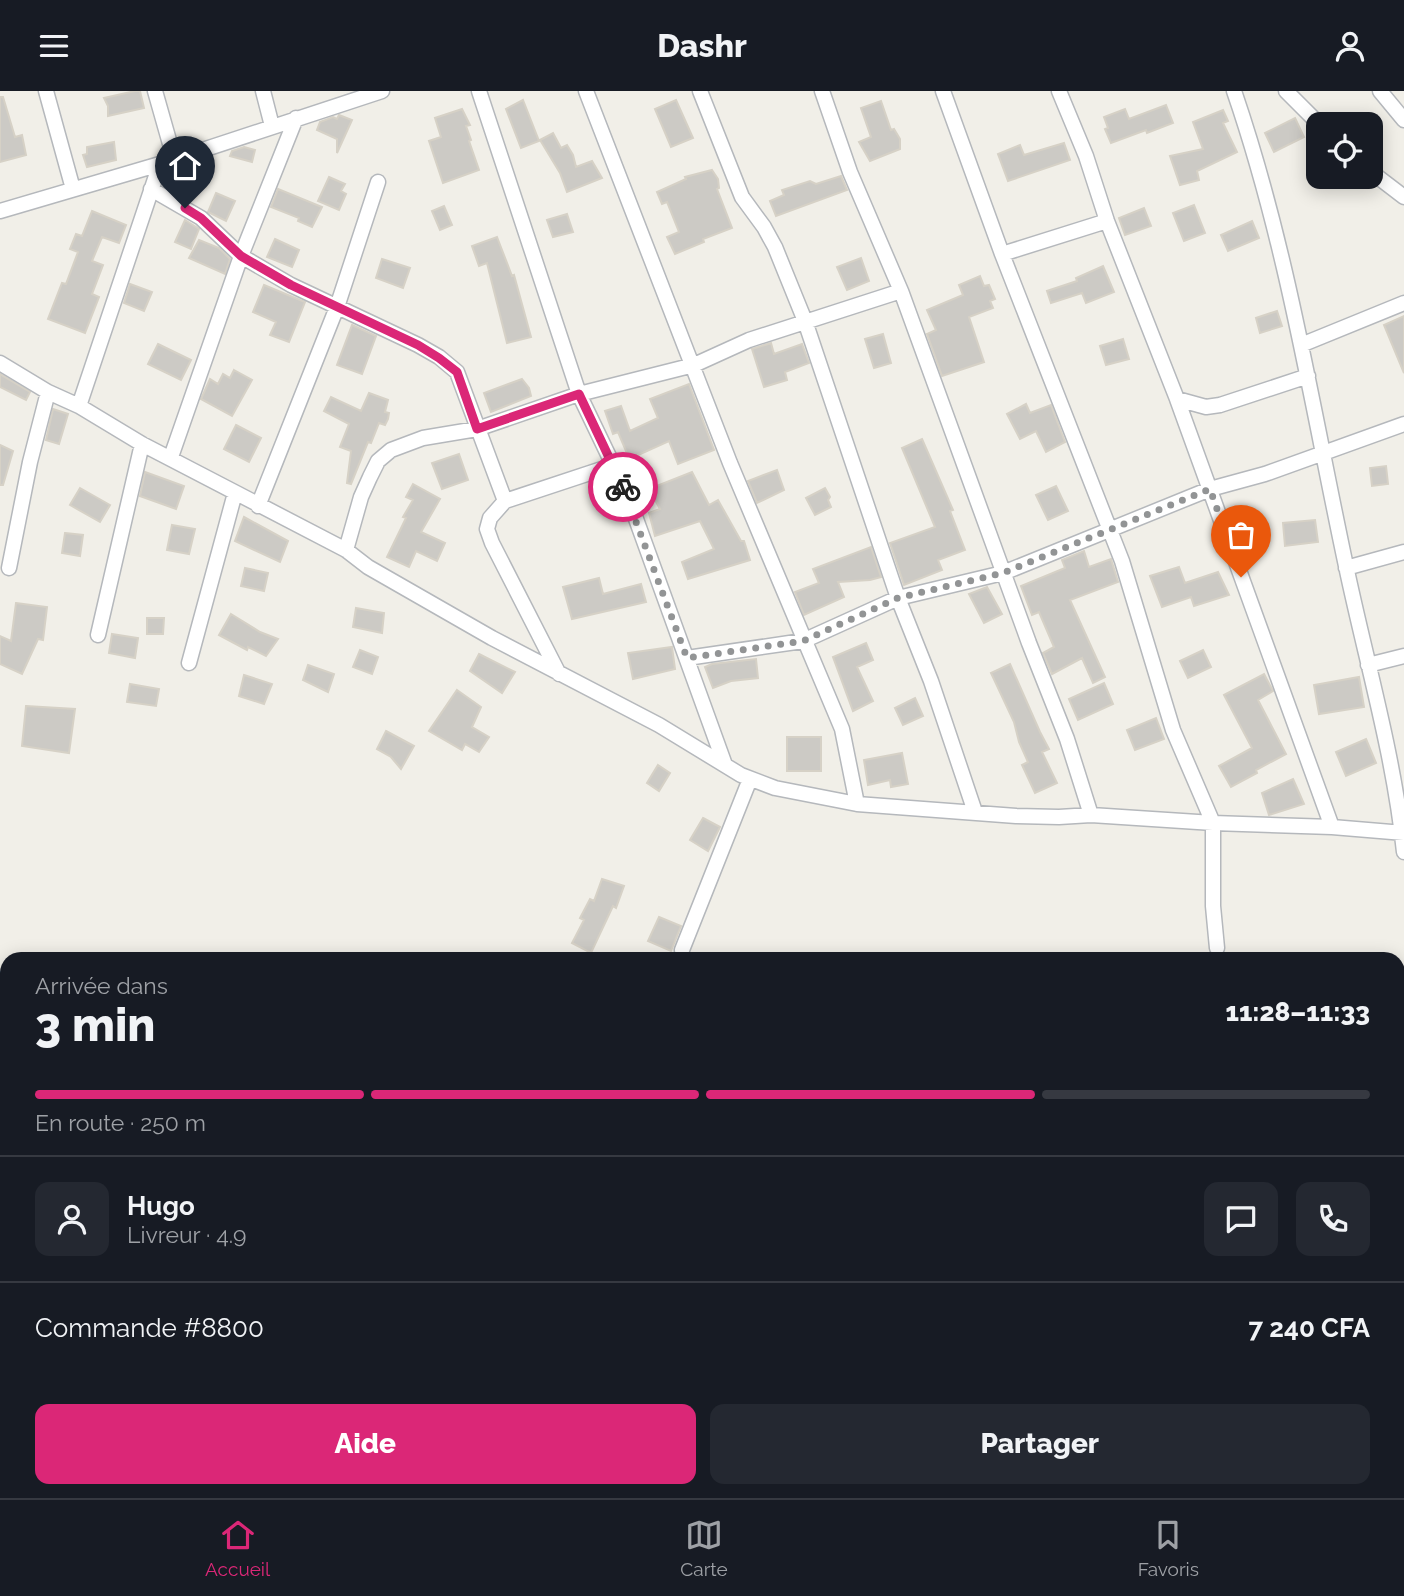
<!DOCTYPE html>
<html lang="fr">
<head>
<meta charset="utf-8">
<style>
  body { margin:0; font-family:Raleway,sans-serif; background:#242831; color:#f1f3f6; height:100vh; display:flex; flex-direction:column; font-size:26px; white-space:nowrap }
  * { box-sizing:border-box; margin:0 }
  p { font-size:23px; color:#9ea1a6 }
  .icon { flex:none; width:38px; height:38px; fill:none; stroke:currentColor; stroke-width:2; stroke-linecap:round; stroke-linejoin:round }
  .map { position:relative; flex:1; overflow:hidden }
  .side { position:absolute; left:0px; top:861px; width:1405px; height:546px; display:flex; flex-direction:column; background:#171b24; border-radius:21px 21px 0 0; box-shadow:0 4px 18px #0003 }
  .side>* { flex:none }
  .fabs { position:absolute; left:1306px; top:21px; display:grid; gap:14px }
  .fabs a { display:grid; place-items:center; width:77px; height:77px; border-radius:14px; background:#171b24; box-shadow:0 4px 18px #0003; font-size:35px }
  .pin { position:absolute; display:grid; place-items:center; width:60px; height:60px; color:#fff; margin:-72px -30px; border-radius:50% 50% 50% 0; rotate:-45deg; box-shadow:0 0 7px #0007 }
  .pin .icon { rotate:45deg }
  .courier { position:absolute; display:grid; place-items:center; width:70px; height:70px; margin:-35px; border:5px solid #db2777; border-radius:50%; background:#fff; color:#222; box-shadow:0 2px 9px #0007 }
  .head em { font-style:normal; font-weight:800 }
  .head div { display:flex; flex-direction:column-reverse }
  .head { display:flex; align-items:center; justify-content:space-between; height:119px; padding:0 35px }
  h1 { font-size:46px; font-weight:800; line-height:52px }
  .bar { display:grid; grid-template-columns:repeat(4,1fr); gap:10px 7px; align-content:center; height:84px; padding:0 35px }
  .bar i { height:9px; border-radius:5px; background:#363941 }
  .bar .selected { background:#db2777 }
  .bar p { grid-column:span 4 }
  .line { display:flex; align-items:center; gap:18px; padding:0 35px; border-top:2px solid #363941 }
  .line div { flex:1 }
  .round { display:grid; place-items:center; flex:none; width:74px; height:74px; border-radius:14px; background:#242831 }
  .cta { display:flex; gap:14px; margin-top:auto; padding:14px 35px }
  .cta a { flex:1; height:80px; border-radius:14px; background:#db2777; color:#fff; font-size:28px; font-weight:800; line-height:80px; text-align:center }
  .cta a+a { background:#242831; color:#f1f3f6 }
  header { display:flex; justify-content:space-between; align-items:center; height:91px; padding:0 35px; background:#171b24; font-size:32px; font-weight:800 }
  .menu { display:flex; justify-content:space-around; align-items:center; height:98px; border-top:2px solid #363941; background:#171b24; font-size:19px; color:#9ea1a6 }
  .menu a { display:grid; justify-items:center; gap:4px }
  .menu .selected { color:#db2777 }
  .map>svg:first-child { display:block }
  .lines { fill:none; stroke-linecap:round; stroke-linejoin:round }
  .stream { stroke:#aadaff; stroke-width:4.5 }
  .building { fill:#cccac5; stroke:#d6d1c6; stroke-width:2 }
  .street-casing { stroke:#b5b8bc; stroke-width:17 }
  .street { stroke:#fff; stroke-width:14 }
  .done { stroke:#929495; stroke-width:7; stroke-dasharray:0 12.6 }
  .route { stroke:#db2777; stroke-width:9 }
</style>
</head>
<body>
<header><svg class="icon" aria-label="menu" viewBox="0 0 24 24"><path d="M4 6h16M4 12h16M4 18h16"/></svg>Dashr<svg class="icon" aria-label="person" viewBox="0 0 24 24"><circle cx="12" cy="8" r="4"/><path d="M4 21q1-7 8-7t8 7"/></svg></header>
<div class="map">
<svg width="1404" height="1407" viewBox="0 0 1404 1407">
  <rect width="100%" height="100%" fill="#f1efe8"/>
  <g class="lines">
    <!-- stream -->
    <path class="stream" d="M0,882L7,897
      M1049,1400L1051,1407"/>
  </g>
  <!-- building -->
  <path class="building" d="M135,0H140L144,17L108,25V15L104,7Z
    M0,6H3L15,46L22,44L26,64L0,71Z
    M523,9L539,50L521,57L506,18Z
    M676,9L693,47L671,56L655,18Z
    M881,10L891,39L894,38L900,48V58L870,70L859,51L871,46L861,17Z
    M1166,14L1173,32L1147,42L1146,39L1111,52L1105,38L1108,37L1104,26L1125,18L1129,28Z
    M462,18L470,34L466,35L471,49L469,50L479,79L443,92L429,50L441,46L435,27Z
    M1223,19L1228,30L1223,32L1237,61L1197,80L1199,89L1180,94L1170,65L1203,58L1193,31Z
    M339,24L352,29L337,62V48L317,39L320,31L333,26L337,28Z
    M1295,27L1304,46L1274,61L1265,42Z
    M553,42L561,57L567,54L573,64L576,76L592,70L602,87L567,101L560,82L540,49Z
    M114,51L116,69L87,76L83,64L87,63V56Z
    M1064,52L1070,69L1008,90L998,63L1020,54L1024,64Z
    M244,56L255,59L252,71L230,65L232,60Z
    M712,79L718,88L719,97L717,98L732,137L703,148L704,151L675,163L667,146L679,141L667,111L662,113L657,101L686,88L685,86Z
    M841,85L847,99L776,125L770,110L784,104L782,99L810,90L816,93Z
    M329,86L345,93L341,100L346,103L339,119L318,110Z
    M278,98L322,116L312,136L298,130L299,127L271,116Z
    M216,102L235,110L226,130L208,121Z
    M1194,114L1205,142L1184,150L1173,122Z
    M444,115L452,134L440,139L432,120Z
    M1144,117L1151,135L1125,144L1119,127Z
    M92,120L126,134L119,152L102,146L92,170L103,174L92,203L99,206L85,242L48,228L62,192L66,193L78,161L70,158L76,143L82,145Z
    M567,123L573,141L553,146L547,129Z
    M185,129L199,138L191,158L175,151Z
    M1252,130L1259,147L1228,160L1221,144Z
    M497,146L512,185L514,184L531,246L507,252L487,172L479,175L472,155Z
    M275,148L299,159L292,176L267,166Z
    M199,149L219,157L230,168L225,183L189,167Z
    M861,167L869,190L847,199L837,176Z
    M382,168L410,177L403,197L376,187Z
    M1103,175L1114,201L1086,212L1082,202L1051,212L1047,200L1077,190L1076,187Z
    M980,185L984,195L989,194L995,208L990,210L993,217L969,226L984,271L942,285L927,243L936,239L927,219L963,204L959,194Z
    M130,193L152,201L144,220L124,212Z
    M264,194L305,211L289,251L270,244L276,231L253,221Z
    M1277,220L1282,235L1260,242L1256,227Z
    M1404,225V282L1384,234Z
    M352,234L376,245L362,283L337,274Z
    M883,243L891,272L874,277L865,248Z
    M1123,248L1129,268L1106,274L1100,255Z
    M771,252L774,263L802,253L809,272L785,281L787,289L764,296L752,258Z
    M158,253L191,269L181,289L148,273Z
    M234,279L252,289L232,325L201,308L210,288L218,293L223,283L230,287Z
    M0,283L30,301L26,309L0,296Z
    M522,288L529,297L531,305L491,321L484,302Z
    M689,293L714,359L678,373L669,350L638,364L640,368L631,372L618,341L613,343L605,320L621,315L630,340L658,327L650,308Z
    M369,302L388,309L385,321L389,322L388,328L385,334L379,332L371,352L368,351L351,393L347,392L351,360L340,356L349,333L324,320L331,306L361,320Z
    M1026,313L1030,322L1051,314L1065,351L1046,361L1036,340L1020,348L1007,323Z
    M53,318L68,323L59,353L46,349Z
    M236,334L261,347L249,371L224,358Z
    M922,348L953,419L950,420L965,459L938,469L942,479L904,494L890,452L935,436L902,357Z
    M0,354L13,360L3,394H0Z
    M459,363L468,389L442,398L432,372Z
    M1386,375L1388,393L1372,395L1370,377Z
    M777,379L784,399L757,412L748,390Z
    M145,381L184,395L176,418L140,405Z
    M692,381L709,414L718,409L741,450H744L750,469L688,488L682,471L714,458L700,430L655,445L649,422L660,418L649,398Z
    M413,393L440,408L421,441L445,452L437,470L416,460L409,476L387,466L406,427L403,426L413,409L406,406Z
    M1056,395L1068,420L1048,429L1036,404Z
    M80,397L110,414L100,431L70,414Z
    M825,397L830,406L828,409L831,416L815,424L806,407Z
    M244,426L288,450L280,471L235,450Z
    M1315,429L1318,451L1285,455L1283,432Z
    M172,434L195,438L189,463L167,459Z
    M65,442L83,444L80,465L62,462Z
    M871,456L881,486L870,489L838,491L844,506L804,524L795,501L819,492L813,478Z
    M1084,460L1089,476L1111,468L1118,491L1070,509L1105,586L1093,592L1082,567L1052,583L1043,562L1054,556L1039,521L1032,524L1021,495L1065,477L1062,469Z
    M1179,476L1185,492L1218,481L1229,504L1194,515L1191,506L1162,516L1150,485Z
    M245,477L268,482L264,500L241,495Z
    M599,487L603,503L641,493L646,511L572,528L563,496Z
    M987,496L1002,523L984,532L969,503Z
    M16,512L47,516L43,549L38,548L22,583L0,573V545L11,550Z
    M356,517L384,522L382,542L353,536Z
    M231,523L260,541L278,548L266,565L248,556L247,559L219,544Z
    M147,527H164L163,543H147Z
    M112,543L138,547L135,567L109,562Z
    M866,552L873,569L857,576L873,610L853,620L833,566Z
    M672,556L675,578L633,588L628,562Z
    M360,559L378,566L372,583L353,576Z
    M1203,559L1211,576L1188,587L1180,570Z
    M479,563L515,581L502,602L470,580Z
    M756,568L758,587L731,590L713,597L705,576L712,573Z
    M1010,573L1040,641L1049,658L1042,661L1057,692L1035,702L1022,674L1028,671L1019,651L1014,631L991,582Z
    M308,574L334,583L328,601L303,589Z
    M1264,583L1273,600L1258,609L1286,663L1256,679L1257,682L1231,696L1219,675L1252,657L1224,604Z
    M244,584L272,593L264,613L239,605Z
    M1359,586L1364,616L1319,623L1314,594Z
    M1104,592L1113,613L1078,629L1069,608Z
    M130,593L159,598L156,615L127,611Z
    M457,599L481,616L472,636L489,646L479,661L465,653L462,659L429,640Z
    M915,607L923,625L903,634L895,617Z
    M26,615L75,618L69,662L22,655Z
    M1156,627L1164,648L1135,659L1127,639Z
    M386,640L414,655L401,678L391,666L377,658Z
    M787,646H821V680H787Z
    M1366,648L1376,672L1346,685L1336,661Z
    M902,662L908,693L891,696L890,689L868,694L864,669Z
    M658,674L670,682L659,700L647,692Z
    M1293,688L1304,713L1269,724L1262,702Z
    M703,727L720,736L708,760L690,749Z
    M602,788L624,795L616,817L613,815L591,862L572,852L584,829L580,827L590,808L594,810Z
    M659,826L681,835L671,860L648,850Z"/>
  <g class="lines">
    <defs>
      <path id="street" d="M46,0L73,98
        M155,0L174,67
        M263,0L272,35
        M479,0L579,303L627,403L725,674
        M586,0L730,372L842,638L857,713
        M700,0L742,106L764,136L775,156L805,230L898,507L931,590L975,721
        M822,0L850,81L901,200L1029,552L1067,648L1091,724
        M943,0L1002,163L1122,470L1173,639L1213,732V815L1217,857
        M1059,0L1086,65L1107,130L1177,308L1332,736
        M1234,0C1287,154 1312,316 1346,475C1366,570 1394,664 1404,761
        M1286,0L1319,33
        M1380,0L1404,29
        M1370,80L1404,106
        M151,98L201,127L241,165L291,194L418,254L439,266L457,281L505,410
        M0,120L160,73L382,0
        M1002,163L1107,130
        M1301,254L1404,212
        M0,272L48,301L79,315L142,353L346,459L368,476L492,547L659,634L741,684L775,697L857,713L1016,725L1059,726L1091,724L1213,732L1332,736L1404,742
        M1177,308L1206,316L1220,314L1308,285
        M79,315L160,73
        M171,366L241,165L296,27
        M258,415L337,216L378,91
        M346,459L361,406L370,386L378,370L391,359L423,347L477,338L579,303L694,274L749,249L901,200
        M9,477L30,371L48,301
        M1346,477L1404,461
        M98,544L142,353
        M687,567L803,550L898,507L1003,482L1210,398L1265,383L1404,333
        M189,572L235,402
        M1368,574L1404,565
        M559,583L492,452L487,438L490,427L505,410L614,374
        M682,859L750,688
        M1398,1007L1404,1005
        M67,1400V1407
        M169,1400V1407"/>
    </defs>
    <!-- street casing -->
    <use href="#street" class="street-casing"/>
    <!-- street -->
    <use href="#street" class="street"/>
  </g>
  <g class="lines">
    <!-- done -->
    <path class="done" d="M623,396L687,567L803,550L898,507L1003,482L1210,398L1241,486"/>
    <!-- route -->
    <path class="route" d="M185,117L201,127L241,165L291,194L418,254L439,267L457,281L477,338L579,303L623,396"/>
  </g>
</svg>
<div class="fabs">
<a><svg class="icon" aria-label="locate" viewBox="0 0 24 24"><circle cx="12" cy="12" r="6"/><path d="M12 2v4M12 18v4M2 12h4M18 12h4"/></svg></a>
</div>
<div class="pin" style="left:1241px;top:486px;background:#ea580c"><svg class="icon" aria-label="bag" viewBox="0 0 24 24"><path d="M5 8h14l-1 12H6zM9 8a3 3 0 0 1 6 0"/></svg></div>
<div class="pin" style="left:185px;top:117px;background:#1f2937"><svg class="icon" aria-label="home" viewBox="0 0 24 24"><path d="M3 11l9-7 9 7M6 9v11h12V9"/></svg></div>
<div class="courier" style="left:623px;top:396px"><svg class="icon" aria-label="bike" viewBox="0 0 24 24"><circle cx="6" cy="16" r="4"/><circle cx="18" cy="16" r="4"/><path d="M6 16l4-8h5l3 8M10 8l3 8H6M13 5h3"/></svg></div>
<section class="side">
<div class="head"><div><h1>3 min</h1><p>Arrivée dans</p></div><em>11:28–11:33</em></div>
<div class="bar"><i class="selected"></i><i class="selected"></i><i class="selected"></i><i></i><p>En route · 250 m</p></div>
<div class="line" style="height:126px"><a class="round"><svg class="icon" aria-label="person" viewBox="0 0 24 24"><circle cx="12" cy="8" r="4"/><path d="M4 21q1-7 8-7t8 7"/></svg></a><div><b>Hugo</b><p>Livreur · 4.9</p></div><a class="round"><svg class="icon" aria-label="chat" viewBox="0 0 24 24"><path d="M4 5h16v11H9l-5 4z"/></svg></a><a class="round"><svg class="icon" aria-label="phone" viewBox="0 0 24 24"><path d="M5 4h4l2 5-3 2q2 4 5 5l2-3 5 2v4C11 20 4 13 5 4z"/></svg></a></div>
<div class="line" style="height:91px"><div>Commande #8800</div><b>7 240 CFA</b></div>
<div class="cta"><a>Aide</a><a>Partager</a></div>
</section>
</div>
<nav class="menu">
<a class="selected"><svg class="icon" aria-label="home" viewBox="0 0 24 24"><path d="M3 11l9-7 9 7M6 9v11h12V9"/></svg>Accueil</a>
<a><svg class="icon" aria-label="map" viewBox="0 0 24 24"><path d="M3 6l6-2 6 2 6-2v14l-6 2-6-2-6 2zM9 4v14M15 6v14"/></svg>Carte</a>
<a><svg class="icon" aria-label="saved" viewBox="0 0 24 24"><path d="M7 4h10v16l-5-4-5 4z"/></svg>Favoris</a>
</nav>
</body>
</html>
